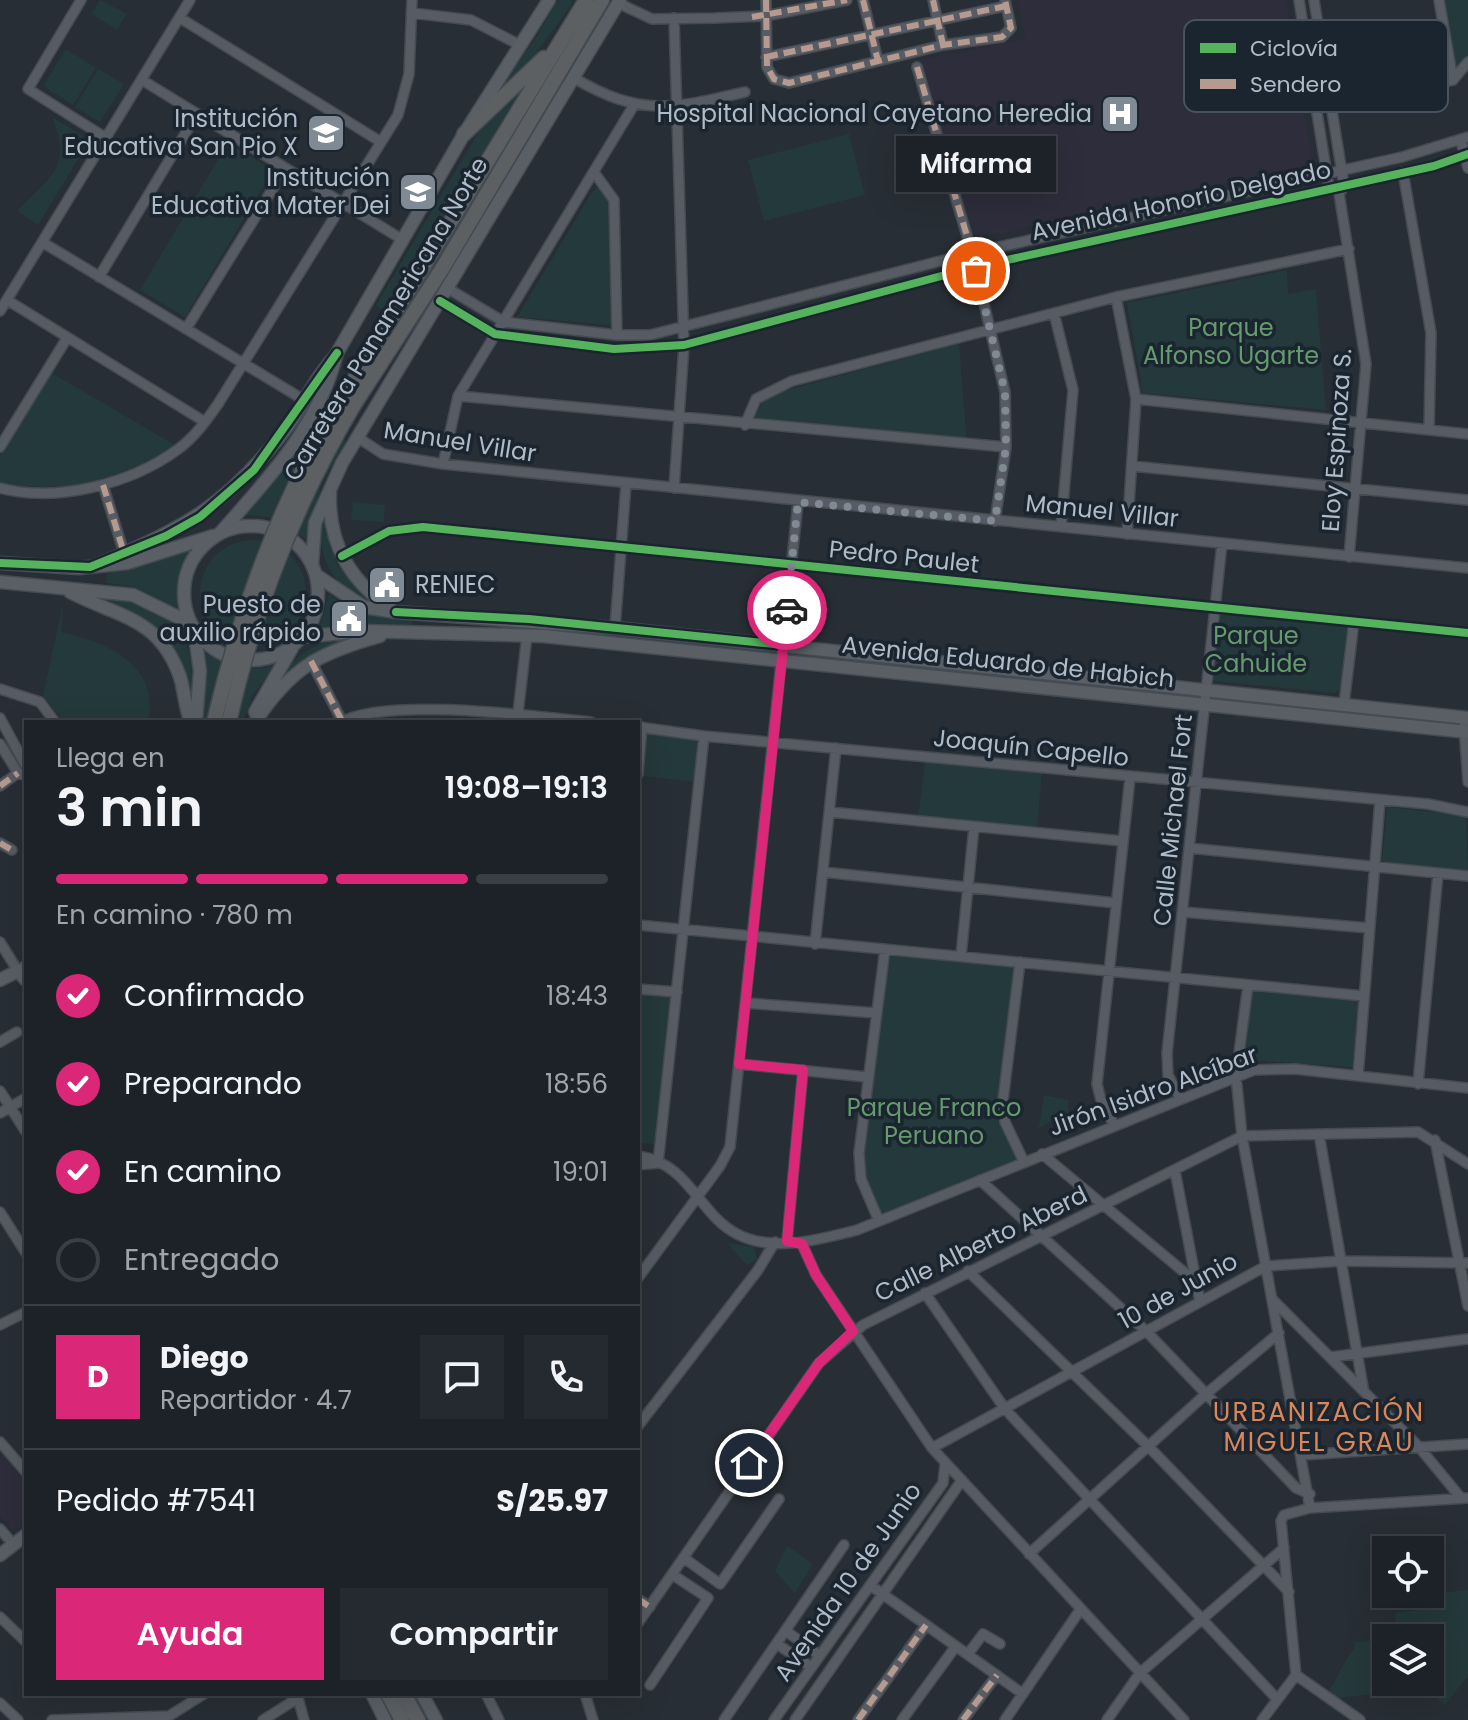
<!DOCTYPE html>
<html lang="es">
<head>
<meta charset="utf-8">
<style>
  body { margin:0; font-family:Poppins,sans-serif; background:#252a30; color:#f1f3f6; height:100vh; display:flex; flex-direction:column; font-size:30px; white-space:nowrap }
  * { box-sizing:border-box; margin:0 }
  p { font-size:26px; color:#a0a4a8 }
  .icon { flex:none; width:44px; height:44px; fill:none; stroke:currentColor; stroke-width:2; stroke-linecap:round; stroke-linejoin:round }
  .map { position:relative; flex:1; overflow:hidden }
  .sheet { position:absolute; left:24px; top:720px; width:616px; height:976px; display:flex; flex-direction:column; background:#1d2228; border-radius:0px; box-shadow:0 8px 32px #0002,0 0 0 2px #3b3f45 }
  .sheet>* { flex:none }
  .fabs { position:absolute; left:1372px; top:1536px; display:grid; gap:16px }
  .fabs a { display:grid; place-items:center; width:72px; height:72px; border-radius:0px; background:#1d2228; box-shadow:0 8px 32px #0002,0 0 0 2px #3b3f45; font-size:40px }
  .pin { position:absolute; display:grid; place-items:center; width:68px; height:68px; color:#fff; margin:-34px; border:4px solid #fff; border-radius:50%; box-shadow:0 2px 8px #0007 }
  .courier { position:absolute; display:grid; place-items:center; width:80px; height:80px; margin:-40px; border:6px solid #db2777; border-radius:50%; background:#fff; color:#222; box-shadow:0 2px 10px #0007 }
  .bubble { position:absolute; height:56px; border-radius:0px; background:#1d2228; box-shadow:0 8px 32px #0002,0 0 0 2px #3b3f45; font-size:26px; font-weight:600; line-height:56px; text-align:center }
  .summary em { font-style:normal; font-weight:600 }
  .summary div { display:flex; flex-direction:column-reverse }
  .summary { display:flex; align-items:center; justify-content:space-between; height:136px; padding:0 32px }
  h1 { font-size:52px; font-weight:600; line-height:60px }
  .bar { display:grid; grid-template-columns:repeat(4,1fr); gap:12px 8px; align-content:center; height:96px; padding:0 32px }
  .bar i { height:10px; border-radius:6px; background:#3b3f45 }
  .bar .current { background:#db2777 }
  .bar p { grid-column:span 4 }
  .line { display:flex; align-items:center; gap:20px; padding:0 32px; border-top:2px solid #3b3f45 }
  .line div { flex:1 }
  .round { display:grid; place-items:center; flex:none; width:84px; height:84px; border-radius:0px; background:#252a30 }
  ol { padding:0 32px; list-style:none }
  li { display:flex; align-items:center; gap:24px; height:88px }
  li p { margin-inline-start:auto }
  li .icon { padding:8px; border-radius:50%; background:#db2777; color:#fff; stroke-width:4 }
  li:last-child { color:#a0a4a8 }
  li i { width:44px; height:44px; border:4px solid #3b3f45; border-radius:50% }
  .action { display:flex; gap:16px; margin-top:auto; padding:16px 32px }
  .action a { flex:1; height:92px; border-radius:0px; background:#db2777; color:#fff; font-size:32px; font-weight:600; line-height:92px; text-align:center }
  .action a+a { background:#252a30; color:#f1f3f6 }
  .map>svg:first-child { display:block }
  .medical { fill:#2d2d3b }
  .green { fill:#24393b }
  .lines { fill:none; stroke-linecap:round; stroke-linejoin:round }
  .minor-casing { stroke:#454a50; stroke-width:12 }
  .major-casing { stroke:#444b52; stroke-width:15 }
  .highway-casing { stroke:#444a51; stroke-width:17 }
  .minor { stroke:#575c64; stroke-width:9 }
  .major { stroke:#5a5f66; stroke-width:12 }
  .highway { stroke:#5c6063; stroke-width:14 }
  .highway-bridge-casing { stroke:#444a51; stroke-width:17; stroke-linecap:butt }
  .highway-bridge { stroke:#5c6063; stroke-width:14 }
  .quiet { stroke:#b69a8f; stroke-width:6; stroke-dasharray:12 6; stroke-linecap:butt }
  .cycleway-casing { stroke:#1a2530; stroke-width:13 }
  .cycleway { stroke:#56b35d; stroke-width:8 }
  .done { stroke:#808a95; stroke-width:8; stroke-dasharray:0 14.4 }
  .route { stroke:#db2777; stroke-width:10 }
  .labels { text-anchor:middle; stroke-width:7; stroke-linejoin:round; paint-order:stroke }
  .poi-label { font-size:24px; fill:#b0bbc8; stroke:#1a2530; text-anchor:end }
  .street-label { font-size:24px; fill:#b0bbc8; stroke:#1a2530 }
  .park-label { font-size:24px; fill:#659a6d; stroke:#1a2530 }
  .neighbourhood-label { font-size:26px; letter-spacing:2px; fill:#d98759; stroke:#1a2530 }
  .key { fill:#1a2530; stroke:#47525e; stroke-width:2 }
  .key-label { font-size:22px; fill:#b0bbc8 }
</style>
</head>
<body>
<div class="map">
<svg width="1468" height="1720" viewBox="0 0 1468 1720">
  <rect width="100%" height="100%" fill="#272e35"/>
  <!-- medical -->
  <path class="medical" d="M1018,0H1286L1313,167L1141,199L1003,234H987L974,241L920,60L1025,39Z
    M4,1454L26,1480V1521L14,1532L0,1515V1457Z"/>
  <!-- green -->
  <path class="green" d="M100,0L127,14L117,30L91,14Z
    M558,0H571L572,4L534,56L497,92L535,39Z
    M1443,0H1468V56L1460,65L1455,66Z
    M66,49L96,68L73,105L43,86Z
    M98,69L124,84L100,122L75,107Z
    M525,84L386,313L376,305L478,133Z
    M52,117L90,140L38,225L17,211C51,175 73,168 52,117Z
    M849,134L865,195L764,221L748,160Z
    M228,143L273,170L185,317L140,290Z
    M601,185L608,202L612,325L517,317L592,192Z
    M1287,270L1288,294L1316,289L1326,410L1143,393L1127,303Z
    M959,344L967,444L754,419L763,400L779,392Z
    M50,372L175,445C124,480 61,496 0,482V455Z
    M313,418L318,426L346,441L321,486L306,539L268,517L238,514Z
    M353,502L385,505L384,522L351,520Z
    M322,510L337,565L371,600C329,590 314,548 322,510Z
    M200 593a53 53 0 1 1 106 0a53 53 0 1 1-106 0Z
    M190,548L177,585L178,609L135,587L106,583L107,574Z
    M329,594L353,611L411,619L413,627L351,625L319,630Z
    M79,595C150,600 204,617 190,703C166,632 156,611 79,595Z
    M63,604L61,632C106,642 161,665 148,722H64L43,696Z
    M1221,611L1343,625L1347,628L1340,689L1335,693L1213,681L1217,614Z
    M342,638L366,639C328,643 304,663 276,686C293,656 308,646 342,638Z
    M202,652C225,664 250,674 276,665L252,696L243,722L203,718L206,690Z
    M647,734L701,740L696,782L643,776Z
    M925,762L1042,773L1037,827L918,817Z
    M1387,807L1466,816L1468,870L1382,862Z
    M885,949L1020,962L1005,1122L1024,1162L879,1221L859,1162Z
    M1255,989L1358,1000L1353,1067L1246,1060L1243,1057L1250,993Z
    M638,993L674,997L659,1144L638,1143Z
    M1044,1095L1068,1100V1113L1039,1128Z
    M727,1243L754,1247L757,1259L747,1265Z
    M787,1546L813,1564L795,1593L775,1571Z
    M1468,1590V1676L1445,1705L1424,1688L1338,1698L1329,1690C1340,1675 1342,1662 1355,1648V1642L1386,1640V1682H1430V1638H1388L1396,1627L1395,1613L1442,1607L1441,1593Z"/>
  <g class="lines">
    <defs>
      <path id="minor" d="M81,0L28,89L106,138
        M766,0L767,67L774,79L789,83L943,45L1002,37L1011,28L1005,0
        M863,0L878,61
        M933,0L943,45
        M1299,0L1329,188
        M1314,0L1344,185L1341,191
        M1439,0L1453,80
        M618,3L652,19L715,18L765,16L847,0
        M412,13L471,20L520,45
        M180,18L381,142
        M766,57L1006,6
        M917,67L972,253L1005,392L1006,447L995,521
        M574,78C640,117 673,109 745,92
        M142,80L403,240
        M1326,103L1453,80L1468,62
        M1461,141L1468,168
        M594,172L614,200L617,335
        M1403,172L1431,333L1429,430
        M1339,193L1366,364L1349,557
        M42,242L304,400
        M99,277L197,114
        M447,288L504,322L617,335H650L972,253L1402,157L1468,137
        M1116,297L1136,399L1127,534
        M7,300L205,422
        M440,301L495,334L614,349L684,345L975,267L1434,166L1468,154
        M0,311L190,0
        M1054,313L1073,390L1061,527
        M186,329L285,169
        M458,396L1006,447
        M1136,399L1468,434
        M745,425L756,399L792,381L1116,297L1349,249
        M357,437L383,454L443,464L1468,568
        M0,447L67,338
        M443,464L458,396L634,105
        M1132,466L1468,500
        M103,485L124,553
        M0,488C57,503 130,484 177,450C194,438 206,421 218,404L398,115L409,74L412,0
        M674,488L684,345L674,18
        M342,556L389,531L423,527L1468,633
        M615,628L626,484
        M311,661L342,721
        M0,689L40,702L55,722
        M1344,704L1354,621
        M0,718L26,766
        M341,722C388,697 534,716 591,722
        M517,722L527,635
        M1464,726L1468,782
        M638,727L704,736L1428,804L1468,812
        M0,744L18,773L26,776
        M638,774L642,727
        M0,786L18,773
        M830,812L1122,841
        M0,843L12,850
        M1189,848L1468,876
        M823,872L1116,903
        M1183,912L1369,928
        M638,925L1364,996
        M0,942L18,971L26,965
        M815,944L836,748
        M961,956L974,827
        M1020,962L1003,1100L1005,1122L1024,1162
        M1248,985L1236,1076L1242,1136L1310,1508
        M638,989L677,992
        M746,1003L876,1013
        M0,1042L17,1032
        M739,1064L867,1077
        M1358,1076L1380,800
        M1418,1084L1438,873
        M0,1091L26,1132
        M1180,1098L1168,1075L1167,1053L1222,543
        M0,1113L26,1098
        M1114,1125L1101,1100L1097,1084L1130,778
        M1319,1134L1363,1387
        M1435,1140L1468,1306
        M1042,1154L1196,1282
        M638,1156C690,1163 698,1214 737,1234C773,1253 821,1239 857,1230L1254,1070L1295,1069L1468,1088
        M658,1163L704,736
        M638,1165L658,1163
        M1175,1171L1200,1302
        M980,1180L1147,1332L1296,1488L1310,1494
        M0,1212L26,1253
        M879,1221L861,1179L859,1153L885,949
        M787,1241L803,1070
        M802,1244L816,1275L932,1448L1184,1720
        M968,1271L1148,1446L1289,1592
        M638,1278L720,1166L730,1147L798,502
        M925,1293L1005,1409L1277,1699
        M1273,1300L1419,1447L1461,1498
        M0,1325L26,1312
        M1331,1357L1468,1339
        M638,1426L758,1270L775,1242
        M0,1442L26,1472
        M932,1448L1266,1266L1342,1261L1468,1263
        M1302,1455L1468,1444
        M0,1529L13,1544
        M1029,1554L1206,1394L1279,1333
        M684,1558L720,1584L779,1499
        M870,1585L1023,1694
        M638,1599L650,1607
        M0,1617L26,1642
        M638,1623L819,1363L863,1325L1242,1136L1418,1132L1468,1164
        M786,1631L819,1655
        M777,1644L811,1667
        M968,1654L983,1634L1000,1644
        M1296,1675L1281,1521L1284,1515L1310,1508L1468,1498
        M1296,1675L1360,1720
        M650,1685L708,1598L673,1575
        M297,1694L304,1720
        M486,1694L499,1720
        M585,1694L593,1720
        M0,1703L18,1720
        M52,1720L169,1716L204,1694
        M263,1720L298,1698
        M724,1720L844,1545
        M774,1720L943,1483L945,1464
        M795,1720L962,1480
        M858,1720L926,1625
        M902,1720L956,1646
        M963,1720L997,1675
        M1005,1720L1080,1610
        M1107,1720L1140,1673L1284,1548
        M1262,1720L1296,1675"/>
      <path id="major" d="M330,493C328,546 351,581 393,611
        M184 593a67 67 0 1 1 134 0a67 67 0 1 1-134 0Z
        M221,532C269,478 319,425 337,353L464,134L549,0
        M0,563L79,568L127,563L213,536
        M97,565C183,528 226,507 284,431C303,406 315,377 337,354
        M312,565L315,523L342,463L620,0
        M316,575L364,607L396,612L615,628L1468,718
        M0,582L133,595L190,623
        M70,592C117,617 157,616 179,674C185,690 184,707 191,722
        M194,629L200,671L196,722
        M303,637L362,631L543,636L1468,732
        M255,712L292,648
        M255,722C291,668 318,653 380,636
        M0,980L18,971L26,980
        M0,1555L26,1535
        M372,1694L385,1720
        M422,1694L436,1720"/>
      <path id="highway" d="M464,134L544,58
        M343,398L586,0
        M355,403L442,269L602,0
        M388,1694L402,1720
        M404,1694L418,1720"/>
    </defs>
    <!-- minor casing -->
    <use href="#minor" class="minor-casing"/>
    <!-- major casing -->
    <use href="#major" class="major-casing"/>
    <!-- highway casing -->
    <use href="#highway" class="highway-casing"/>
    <!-- minor -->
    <use href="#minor" class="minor"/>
    <!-- major -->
    <use href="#major" class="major"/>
    <!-- highway -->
    <use href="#highway" class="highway"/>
    <defs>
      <path id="highway-bridge" d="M214,722C241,608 281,497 343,398
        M229,722C254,610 296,502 355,403"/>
    </defs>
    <!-- highway-bridge casing -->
    <use href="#highway-bridge" class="highway-bridge-casing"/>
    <!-- highway-bridge -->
    <use href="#highway-bridge" class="highway-bridge"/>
    <!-- quiet -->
    <path class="quiet" d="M766,0L767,67L774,79L789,83L943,45L1002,37L1011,28L1005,0
      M863,0L878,61
      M933,0L943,45
      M752,17L847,0
      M766,57L1006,6
      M917,67L972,253
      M103,485L124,553
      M311,661L342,721
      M0,786L18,773
      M0,843L12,850
      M638,1599L650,1607
      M858,1720L926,1625
      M963,1720L997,1675"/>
    <defs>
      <path id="cycleway" d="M440,301L495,334L614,349L684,345L975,267L1434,166L1468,154
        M342,556L389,531L423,527L1468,633
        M0,563L90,567L166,536L200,517L254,470L337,353
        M396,612L529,619L784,645"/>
    </defs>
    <!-- cycleway casing -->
    <use href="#cycleway" class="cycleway-casing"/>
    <!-- cycleway -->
    <use href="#cycleway" class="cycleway"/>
  </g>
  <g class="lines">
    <!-- done -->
    <path class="done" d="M787,610L798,502L995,521L1006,447L1005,392L976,271"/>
    <!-- route -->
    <path class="route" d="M749,1463L819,1363L853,1331L816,1275L802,1244L787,1241L803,1070L739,1064L787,610"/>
  </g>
  <!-- icons -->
  <defs>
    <symbol id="hospital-square" viewBox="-11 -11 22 22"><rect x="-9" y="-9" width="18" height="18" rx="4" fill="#808a95" stroke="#1a2530"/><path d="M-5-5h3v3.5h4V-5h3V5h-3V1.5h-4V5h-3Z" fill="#fff"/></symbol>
    <symbol id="school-square" viewBox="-11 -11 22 22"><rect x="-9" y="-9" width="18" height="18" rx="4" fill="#808a95" stroke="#1a2530"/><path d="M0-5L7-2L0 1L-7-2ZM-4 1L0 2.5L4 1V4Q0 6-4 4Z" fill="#fff"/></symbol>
    <symbol id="civic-square" viewBox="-11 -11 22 22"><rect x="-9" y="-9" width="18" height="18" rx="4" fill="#808a95" stroke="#1a2530"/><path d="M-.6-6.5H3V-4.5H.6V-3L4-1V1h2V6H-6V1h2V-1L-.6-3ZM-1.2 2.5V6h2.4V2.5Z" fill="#fff"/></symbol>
  </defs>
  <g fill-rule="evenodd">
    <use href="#hospital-square" x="1098" y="92" width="44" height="44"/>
    <use href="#school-square" x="304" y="111" width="44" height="44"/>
    <use href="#school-square" x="396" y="170" width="44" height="44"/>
    <use href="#civic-square" x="365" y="563" width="44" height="44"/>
    <use href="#civic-square" x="327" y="597" width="44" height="44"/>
  </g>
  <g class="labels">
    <!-- poi labels -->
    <g class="poi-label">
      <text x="1092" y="122">Hospital Nacional Cayetano Heredia</text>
      <text x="298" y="127">Institución<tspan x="298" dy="28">Educativa San Pio X</tspan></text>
      <text x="390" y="186">Institución<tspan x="390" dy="28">Educativa Mater Dei</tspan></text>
      <text x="415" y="593" text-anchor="start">RENIEC</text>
      <text x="321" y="613">Puesto de<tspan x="321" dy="28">auxilio rápido</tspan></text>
    </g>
    <!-- street labels -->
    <g class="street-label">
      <text transform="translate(1181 201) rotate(-12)" y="8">Avenida Honorio Delgado</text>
      <text transform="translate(386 319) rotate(-59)" y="8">Carretera Panamericana Norte</text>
      <text transform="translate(1337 440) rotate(-86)" y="8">Eloy Espinoza S.</text>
      <text transform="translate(460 442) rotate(9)" y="8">Manuel Villar</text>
      <text transform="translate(1102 511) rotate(6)" y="8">Manuel Villar</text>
      <text transform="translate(904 557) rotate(6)" y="8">Pedro Paulet</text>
      <text transform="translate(1008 662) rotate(6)" y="8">Avenida Eduardo de Habich</text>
      <text transform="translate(1031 748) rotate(6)" y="8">Joaquín Capello</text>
      <text transform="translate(1173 820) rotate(-84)" y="8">Calle Michael Fort</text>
      <text transform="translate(1153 1091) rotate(-20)" y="8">Jirón Isidro Alcíbar</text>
      <text transform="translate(981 1244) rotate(-26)" y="8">Calle Alberto Aberd</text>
      <text transform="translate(1178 1291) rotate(-29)" y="8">10 de Junio</text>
      <text transform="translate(848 1582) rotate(-55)" y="8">Avenida 10 de Junio</text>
    </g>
    <!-- park labels -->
    <g class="park-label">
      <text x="1231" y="336">Parque<tspan x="1231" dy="28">Alfonso Ugarte</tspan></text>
      <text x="1256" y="644">Parque<tspan x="1256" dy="28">Cahuide</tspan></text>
      <text x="934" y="1116">Parque Franco<tspan x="934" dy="28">Peruano</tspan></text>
    </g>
    <!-- neighbourhood labels -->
    <g class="neighbourhood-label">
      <text x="1319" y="1421">URBANIZACIÓN<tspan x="1319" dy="30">MIGUEL GRAU</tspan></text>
    </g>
  </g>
  <!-- legend -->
  <rect x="1184" y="20" width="264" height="92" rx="12" class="key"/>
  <rect x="1200" y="43" width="36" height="10" fill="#56b35d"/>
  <rect x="1200" y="79" width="36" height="10" fill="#b69a8f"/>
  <g class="key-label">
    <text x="1250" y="56">Ciclovía</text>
    <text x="1250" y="92">Sendero</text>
  </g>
</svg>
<div class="fabs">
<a><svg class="icon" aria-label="locate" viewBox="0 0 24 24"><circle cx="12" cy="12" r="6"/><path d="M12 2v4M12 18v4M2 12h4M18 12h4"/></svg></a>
<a><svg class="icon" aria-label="layers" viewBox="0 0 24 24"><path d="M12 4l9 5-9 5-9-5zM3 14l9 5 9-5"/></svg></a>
</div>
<div class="pin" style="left:976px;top:271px;background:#ea580c"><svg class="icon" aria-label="bag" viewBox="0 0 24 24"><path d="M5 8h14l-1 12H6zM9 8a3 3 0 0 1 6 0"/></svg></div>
<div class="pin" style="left:749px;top:1463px;background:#1f2937"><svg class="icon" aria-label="home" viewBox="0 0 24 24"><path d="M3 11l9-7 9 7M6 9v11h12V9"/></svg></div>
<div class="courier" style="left:787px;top:610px"><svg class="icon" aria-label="car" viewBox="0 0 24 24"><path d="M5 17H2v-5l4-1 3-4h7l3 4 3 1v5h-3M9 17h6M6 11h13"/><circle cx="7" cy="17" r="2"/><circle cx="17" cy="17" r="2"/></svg></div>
<div class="bubble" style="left:896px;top:136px;width:160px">Mifarma</div>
<section class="sheet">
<div class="summary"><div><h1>3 min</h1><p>Llega en</p></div><em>19:08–19:13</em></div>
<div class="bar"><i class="current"></i><i class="current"></i><i class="current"></i><i></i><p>En camino · 780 m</p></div>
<ol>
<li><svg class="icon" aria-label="check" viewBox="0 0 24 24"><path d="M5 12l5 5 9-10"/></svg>Confirmado<p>18:43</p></li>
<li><svg class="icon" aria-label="check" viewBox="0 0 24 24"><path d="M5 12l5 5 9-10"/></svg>Preparando<p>18:56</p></li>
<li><svg class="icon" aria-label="check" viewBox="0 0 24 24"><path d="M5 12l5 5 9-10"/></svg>En camino<p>19:01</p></li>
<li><i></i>Entregado</li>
</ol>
<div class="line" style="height:144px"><b class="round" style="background:#db2777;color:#fff">D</b><div><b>Diego</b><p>Repartidor · 4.7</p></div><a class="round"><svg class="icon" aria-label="chat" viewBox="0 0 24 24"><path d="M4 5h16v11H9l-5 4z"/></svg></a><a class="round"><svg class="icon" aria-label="phone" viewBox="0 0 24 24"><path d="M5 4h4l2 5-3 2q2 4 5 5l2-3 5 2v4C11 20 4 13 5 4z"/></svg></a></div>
<div class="line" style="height:104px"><div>Pedido #7541</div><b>S/25.97</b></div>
<div class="action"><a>Ayuda</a><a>Compartir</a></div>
</section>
</div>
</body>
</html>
